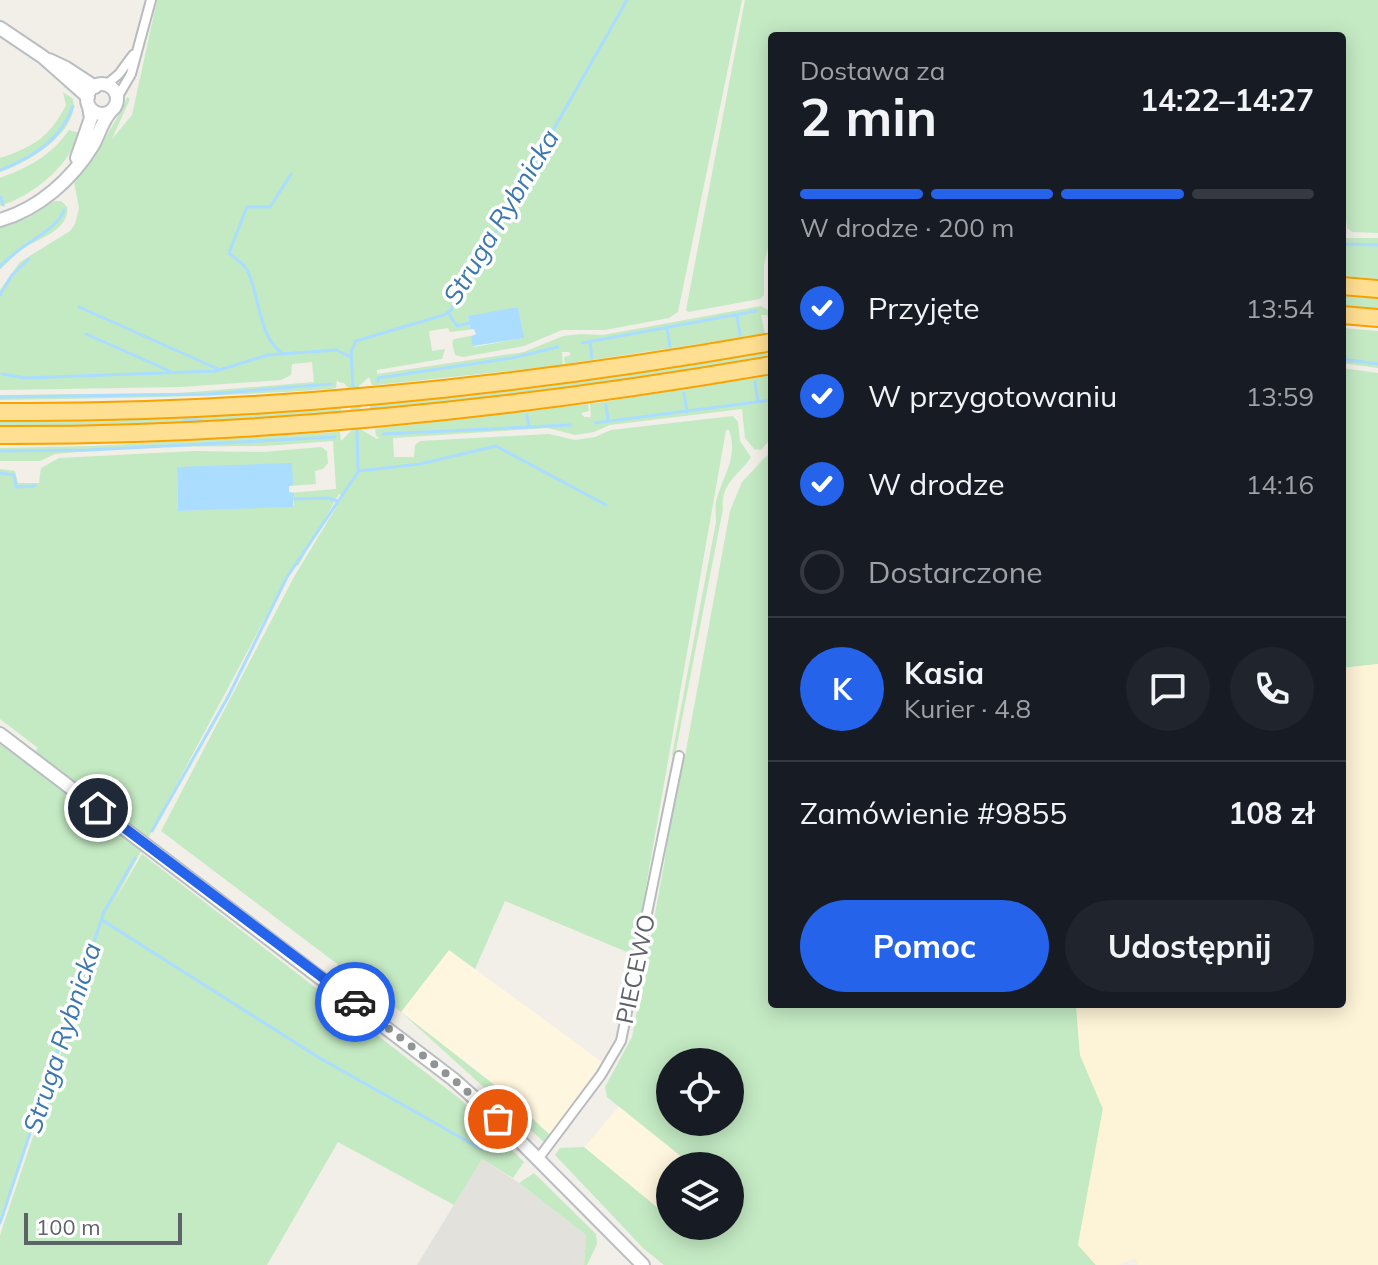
<!DOCTYPE html>
<html lang="pl">
<head>
<meta charset="utf-8">
<style>
  body { margin:0; font-family:Mulish,sans-serif; background:#20242c; color:#f1f3f6; height:100vh; display:flex; flex-direction:column; font-size:30px; white-space:nowrap }
  * { box-sizing:border-box; margin:0 }
  p { font-size:26px; color:#9ea1a6 }
  .icon { flex:none; width:44px; height:44px; fill:none; stroke:currentColor; stroke-width:2; stroke-linecap:round; stroke-linejoin:round }
  .map { position:relative; flex:1; overflow:hidden }
  .details { position:absolute; left:768px; top:32px; width:578px; height:976px; display:flex; flex-direction:column; background:#171b24; border-radius:8px; box-shadow:0 4px 20px #0003 }
  .details>* { flex:none }
  .buttons { position:absolute; left:656px; top:1048px; display:grid; gap:16px }
  .buttons a { display:grid; place-items:center; width:88px; height:88px; border-radius:50%; background:#171b24; box-shadow:0 4px 20px #0003; font-size:40px }
  .scale { position:absolute; left:24px; bottom:20px; width:158px; box-sizing:border-box; padding-left:8px; border:4px solid #5e6368; border-top:0; font-size:22px; line-height:28px; white-space:nowrap; color:#5e6368; -webkit-text-stroke:6px #fff; paint-order:stroke }
  .pin { position:absolute; display:grid; place-items:center; width:68px; height:68px; color:#fff; margin:-34px; border:4px solid #fff; border-radius:50%; box-shadow:0 2px 8px #0007 }
  .courier { position:absolute; display:grid; place-items:center; width:80px; height:80px; margin:-40px; border:6px solid #2563eb; border-radius:50%; background:#fff; color:#222; box-shadow:0 2px 10px #0007 }
  .headline em { font-style:normal; font-weight:700 }
  .headline div { display:flex; flex-direction:column-reverse }
  .headline { display:flex; align-items:center; justify-content:space-between; height:136px; padding:0 32px }
  h1 { font-size:52px; font-weight:700; line-height:60px }
  .bar { display:grid; grid-template-columns:repeat(4,1fr); gap:12px 8px; align-content:center; height:96px; padding:0 32px }
  .bar i { height:10px; border-radius:6px; background:#363941 }
  .bar .on { background:#2563eb }
  .bar p { grid-column:span 4 }
  .line { display:flex; align-items:center; gap:20px; padding:0 32px; border-top:2px solid #363941 }
  .line div { flex:1 }
  .round { display:grid; place-items:center; flex:none; width:84px; height:84px; border-radius:42px; background:#20242c }
  ol { padding:0 32px; list-style:none }
  li { display:flex; align-items:center; gap:24px; height:88px }
  li p { margin-inline-start:auto }
  li .icon { padding:8px; border-radius:50%; background:#2563eb; color:#fff; stroke-width:4 }
  li:last-child { color:#9ea1a6 }
  li i { width:44px; height:44px; border:4px solid #363941; border-radius:50% }
  .primary-button { display:flex; gap:16px; margin-top:auto; padding:16px 32px }
  .primary-button a { flex:1; height:92px; border-radius:48px; background:#2563eb; color:#fff; font-size:32px; font-weight:700; line-height:92px; text-align:center }
  .primary-button a+a { background:#20242c; color:#f1f3f6 }
  .map>svg:first-child { display:block }
  .commercial { fill:#fff6df }
  .industrial { fill:#e2e1db }
  .green { fill:#c4eac3; fill-rule:evenodd }
  .sand { fill:#fdf3d7 }
  .water { fill:#adf }
  .lines { fill:none; stroke-linecap:round; stroke-linejoin:round }
  .stream { stroke:#adf; stroke-width:3 }
  .minor-casing { stroke:#b7babe; stroke-width:12 }
  .secondary-casing { stroke:#babec3; stroke-width:16 }
  .motorway-casing { stroke:#f9a200; stroke-width:20 }
  .minor { stroke:#fff; stroke-width:8 }
  .secondary { stroke:#fff; stroke-width:12 }
  .motorway { stroke:#ffdf91; stroke-width:16 }
  .done { stroke:#919494; stroke-width:8; stroke-dasharray:0 14.4 }
  .route { stroke:#2563eb; stroke-width:10 }
  .labels { text-anchor:middle; stroke-width:7; stroke-linejoin:round; paint-order:stroke }
  .street-label { font-size:24px; fill:#5e6368; stroke:#fff }
  .water-label { font-size:26px; font-style:italic; fill:#3c78af; stroke:#fff }
</style>
</head>
<body>
<div class="map">
<svg width="1378" height="1265" viewBox="0 0 1378 1265">
  <rect width="100%" height="100%" fill="#f1efe7"/>
  <!-- commercial -->
  <path class="commercial" d="M449,950L602,1062L550,1135L506,1094L401,1012Z
    M620,1105L693,1166H670V1218L584,1148Z"/>
  <!-- industrial -->
  <path class="industrial" d="M482,1159L519,1183L586,1235L584,1265H417Z"/>
  <!-- green -->
  <path class="green" d="M157,0H742L678,312L669,318L605,330H562L524,346L463,357L455,355L452,343L454,339L476,335L472,337L474,347L523,338L518,307L468,318L470,329H475L450,332L448,328L429,331L432,351L445,349L442,359L377,370V374L524,352L563,336L581,334L603,335L761,306L768,310L771,327L767,315H761L765,334L565,364L564,357L571,355L569,352H562L563,365L377,385H372L369,377L359,386L362,430L377,439L379,437L376,436L375,429L379,428L588,404L589,411L581,413L584,417H591L590,404L772,375V437L761,450L754,449L745,438L742,409L610,425L594,432L575,435L548,428L393,438L394,457H414L415,445L420,441L549,434L575,440L595,437L611,430L733,416L738,422L740,441L751,457C741,474 720,482 723,509L675,755H672L716,522C716,516 715,508 716,502C722,476 739,458 729,430H726L634,955L505,901L475,969L449,950L401,1012L506,1094L550,1135L544,1142L401,1012L161,831L294,577L343,496L339,494L298,566L295,564L287,577L114,902L142,854L460,1099L524,1162L513,1178L482,1159L454,1205L338,1142L267,1265H0V1235L82,990L0,1218V744L24,762L38,748L0,719V469L15,471L18,483H39L41,468L59,458L194,451L263,452L321,447L327,451L328,463L323,469L315,471L316,484L289,486L177,468L178,511L294,506V493H289L336,489L333,441L265,446L139,447L55,454L40,461H0V448L94,446L335,432H340L341,441L352,430L349,389L344,383L338,382L337,379L336,388L331,389C221,397 111,398 0,400V395L180,393L314,382L312,362L292,364L291,375L281,380L181,387L0,390V290L20,262L70,231L75,224L79,208L74,182L100,142L102,143L121,111L127,97L130,99L112,139L132,115Z
    M745,0H1378V233L1352,232L1347,228L1346,218H1342V36H772V229L764,265V295L760,299L688,312L686,310Z
    M63,92L73,99C79,133 27,163 0,172V158C33,147 50,137 66,105Z
    M69,130L79,133C68,168 33,195 0,206V178C28,168 52,155 69,130Z
    M54,201H61L67,207C70,230 39,238 24,248C15,254 8,263 0,269V228L30,217Z
    M1342,238H1378V279L1342,276Z
    M1342,294L1378,297V310L1342,307Z
    M1342,328L1378,331V368L1342,363Z
    M772,351V357C639,382 505,397 370,411V404L538,387Z
    M1342,368L1378,373V664L1342,668Z
    M341,406V413L218,421L0,427V420L95,419Z
    M772,450V1004H1076L1080,1055L1103,1108L1078,1245L1096,1265H664L644,1249L555,1155L560,1148L584,1147L670,1218V1226H730V1166H693L607,1097L605,1087L632,1037L664,865L680,756H685L730,511L742,482ZM670,1062H730V1122H670Z
    M534,1173L596,1234L597,1244L587,1265H584L586,1235L519,1183Z"/>
  <!-- sand -->
  <path class="sand" d="M1378,664V1265H1138L1135,1258L1119,1265H1096L1078,1245L1103,1109L1080,1055L1076,1004H1342V668Z"/>
  <!-- water -->
  <path class="water" d="M518,307L524,338L473,346L471,337L476,334L474,329H470L468,316Z
    M292,463L293,485L289,486V492L294,493L293,507L178,511L177,467Z"/>
  <g class="lines">
    <!-- stream -->
    <path class="stream" d="M0,170C32,158 61,140 73,106
      M1,197L3,205
      M1342,244L1378,245
      M0,267C17,245 59,230 64,210
      M0,295L12,275L29,259
      M79,307L218,369
      M448,313L457,326L469,323
      M737,315L740,335
      M667,327L670,347
      M86,334L174,373
      M590,342L592,358
      M582,343L756,311
      M281,352C259,338 259,292 247,270C244,263 234,258 229,253L247,207H270L291,174
      M1342,359L1378,364
      M2,374L25,378L216,371L268,355L336,350L349,356
      M378,381V378L512,358L558,347
      M755,382L758,402
      M353,388L351,352L356,341L444,315L451,310L627,0
      M684,393L687,412
      M0,397L209,394L331,384
      M606,405L608,421
      M371,408H379
      M527,415L529,426
      M184,420H202
      M595,423L772,400
      M383,434L571,425
      M0,451L89,450L335,437
      M359,471L420,464L496,446L606,505
      M0,473L14,475L16,487L35,486
      M294,499L328,498L337,501
      M152,831L228,697L287,577L358,472L357,429
      M102,920L318,1057L481,1149
      M0,1223L104,912L135,858"/>
    <defs>
      <path id="minor" d="M106,85L119,74L133,55
        M117,98L131,74L151,0
        M538,1159L601,1075L621,1041L679,756"/>
      <path id="secondary" d="M0,28L43,57L88,97
        M49,60L66,68L95,87
        M87 99a15 15 0 1 1 30 0a15 15 0 1 1-30 0Z
        M77,158L91,118L89,107
        M0,220C39,209 72,179 93,145C99,134 102,121 111,111
        M0,734L453,1079L498,1119L643,1265"/>
      <path id="motorway" d="M1342,286L1378,289
        M1342,315L1378,318
        M0,412C259,414 517,387 772,342
        M0,435C259,436 517,409 772,365"/>
    </defs>
    <!-- minor casing -->
    <use href="#minor" class="minor-casing"/>
    <!-- secondary casing -->
    <use href="#secondary" class="secondary-casing"/>
    <!-- motorway casing -->
    <use href="#motorway" class="motorway-casing"/>
    <!-- minor -->
    <use href="#minor" class="minor"/>
    <!-- secondary -->
    <use href="#secondary" class="secondary"/>
    <!-- motorway -->
    <use href="#motorway" class="motorway"/>
  </g>
  <g class="lines">
    <!-- done -->
    <path class="done" d="M355,1002L453,1079L498,1119"/>
    <!-- route -->
    <path class="route" d="M98,808L355,1002"/>
  </g>
  <g class="labels">
    <!-- street labels -->
    <g class="street-label">
      <text transform="translate(636 969) rotate(-78)" y="8">PIECEWO</text>
    </g>
    <!-- water labels -->
    <g class="water-label">
      <text transform="translate(501 217) rotate(-59)" y="9">Struga Rybnicka</text>
      <text transform="translate(62 1038) rotate(-72)" y="9">Struga Rybnicka</text>
    </g>
  </g>
</svg>
<div class="buttons">
<a><svg class="icon" aria-label="locate" viewBox="0 0 24 24"><circle cx="12" cy="12" r="6"/><path d="M12 2v4M12 18v4M2 12h4M18 12h4"/></svg></a>
<a><svg class="icon" aria-label="layers" viewBox="0 0 24 24"><path d="M12 4l9 5-9 5-9-5zM3 14l9 5 9-5"/></svg></a>
</div>
<div class="scale">100 m</div>
<div class="pin" style="left:498px;top:1119px;background:#ea580c"><svg class="icon" aria-label="bag" viewBox="0 0 24 24"><path d="M5 8h14l-1 12H6zM9 8a3 3 0 0 1 6 0"/></svg></div>
<div class="pin" style="left:98px;top:808px;background:#1f2937"><svg class="icon" aria-label="home" viewBox="0 0 24 24"><path d="M3 11l9-7 9 7M6 9v11h12V9"/></svg></div>
<div class="courier" style="left:355px;top:1002px"><svg class="icon" aria-label="car" viewBox="0 0 24 24"><path d="M5 17H2v-5l4-1 3-4h7l3 4 3 1v5h-3M9 17h6M6 11h13"/><circle cx="7" cy="17" r="2"/><circle cx="17" cy="17" r="2"/></svg></div>
<section class="details">
<div class="headline"><div><h1>2 min</h1><p>Dostawa za</p></div><em>14:22–14:27</em></div>
<div class="bar"><i class="on"></i><i class="on"></i><i class="on"></i><i></i><p>W drodze · 200 m</p></div>
<ol>
<li><svg class="icon" aria-label="check" viewBox="0 0 24 24"><path d="M5 12l5 5 9-10"/></svg>Przyjęte<p>13:54</p></li>
<li><svg class="icon" aria-label="check" viewBox="0 0 24 24"><path d="M5 12l5 5 9-10"/></svg>W przygotowaniu<p>13:59</p></li>
<li><svg class="icon" aria-label="check" viewBox="0 0 24 24"><path d="M5 12l5 5 9-10"/></svg>W drodze<p>14:16</p></li>
<li><i></i>Dostarczone</li>
</ol>
<div class="line" style="height:144px"><b class="round" style="background:#2563eb;color:#fff">K</b><div><b>Kasia</b><p>Kurier · 4.8</p></div><a class="round"><svg class="icon" aria-label="chat" viewBox="0 0 24 24"><path d="M4 5h16v11H9l-5 4z"/></svg></a><a class="round"><svg class="icon" aria-label="phone" viewBox="0 0 24 24"><path d="M5 4h4l2 5-3 2q2 4 5 5l2-3 5 2v4C11 20 4 13 5 4z"/></svg></a></div>
<div class="line" style="height:104px"><div>Zamówienie #9855</div><b>108 zł</b></div>
<div class="primary-button"><a>Pomoc</a><a>Udostępnij</a></div>
</section>
</div>
</body>
</html>
